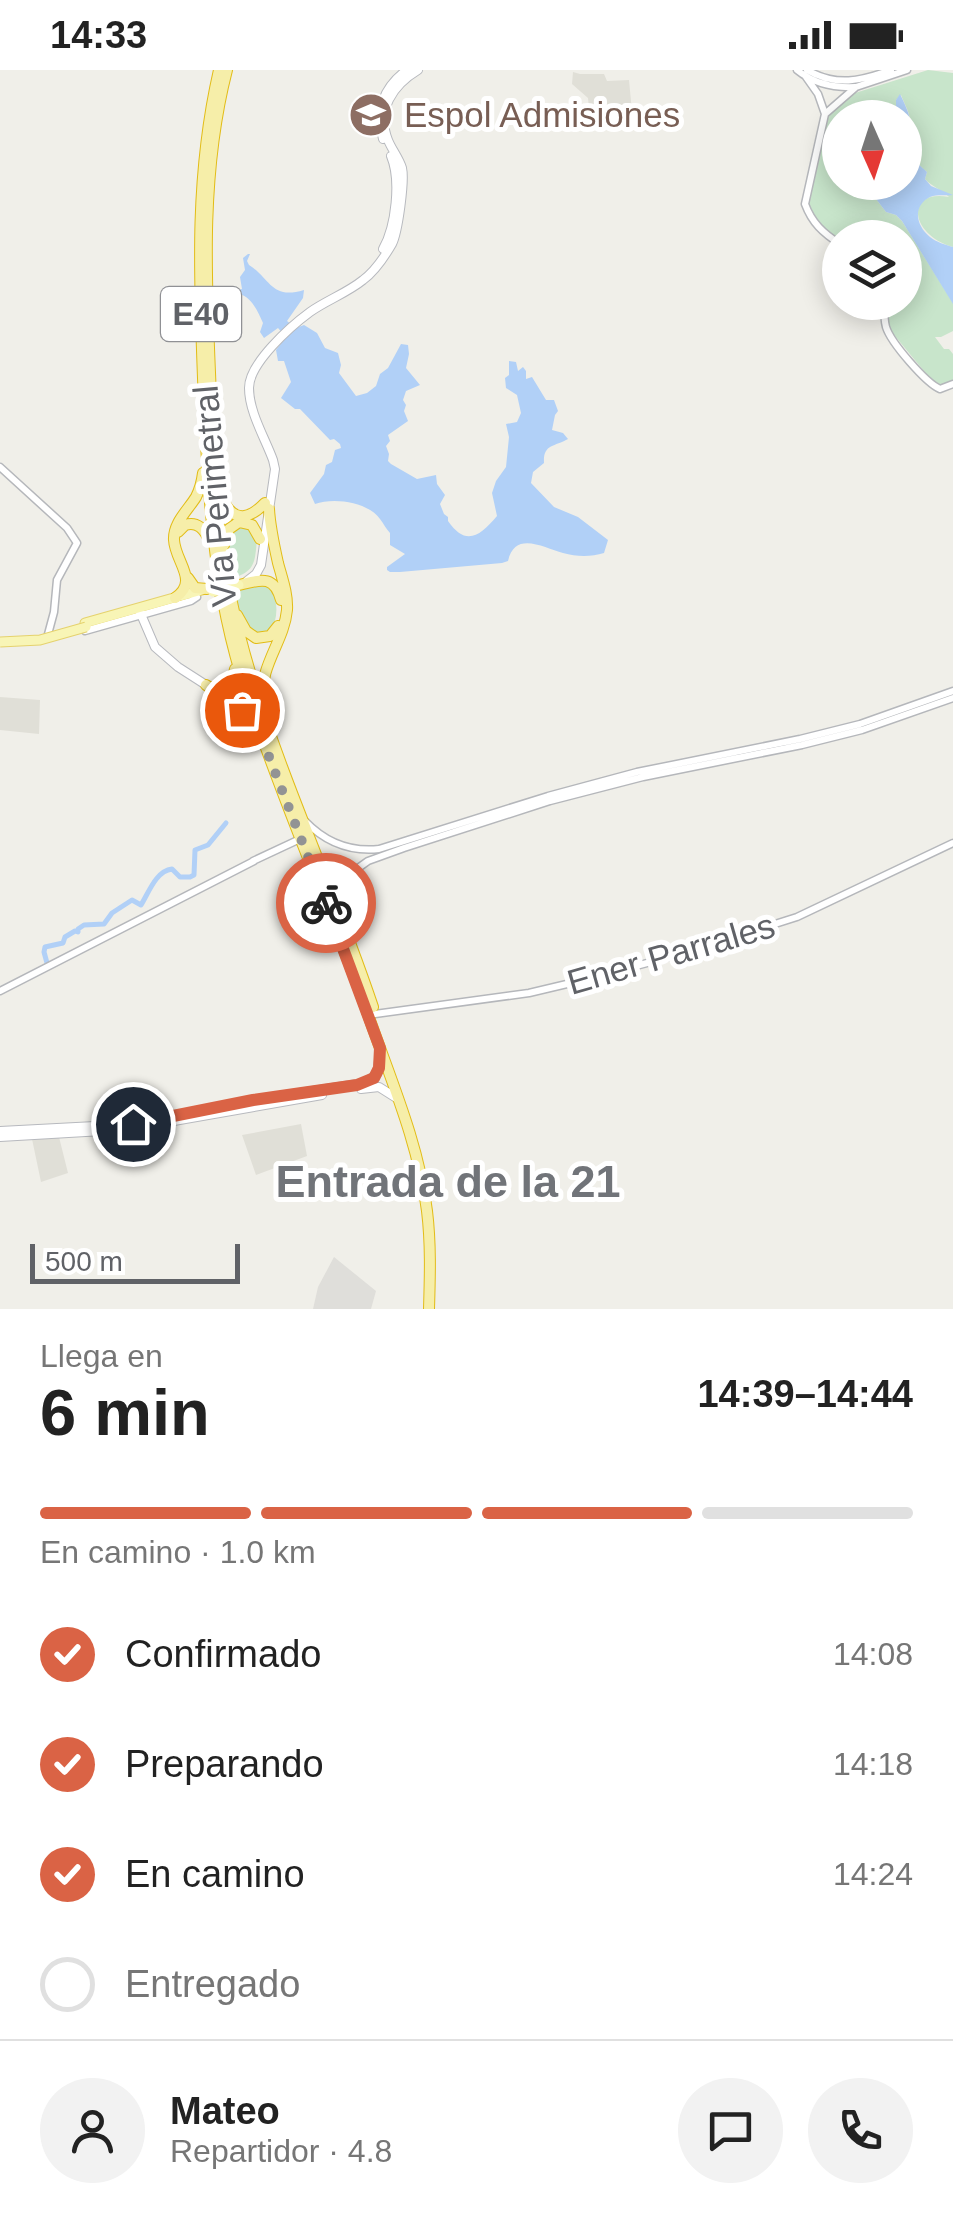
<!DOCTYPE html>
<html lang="es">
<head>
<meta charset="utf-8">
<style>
  body { margin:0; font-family:Helvetica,sans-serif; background:#f2f2f2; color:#222; height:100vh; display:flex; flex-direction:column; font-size:38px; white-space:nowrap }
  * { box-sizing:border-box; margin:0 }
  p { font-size:32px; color:#767676 }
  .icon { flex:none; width:55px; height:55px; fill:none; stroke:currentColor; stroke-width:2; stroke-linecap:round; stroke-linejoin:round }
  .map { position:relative; height:1239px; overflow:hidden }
  .details { display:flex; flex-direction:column; background:#fff; flex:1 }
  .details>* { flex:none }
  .needle { width:65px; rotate:177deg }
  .controls { position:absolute; left:822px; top:30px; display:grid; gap:20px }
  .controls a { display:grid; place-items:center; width:100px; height:100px; border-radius:50%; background:#fff; box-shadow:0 5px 25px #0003; font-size:50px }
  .scale { position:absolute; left:30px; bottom:25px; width:210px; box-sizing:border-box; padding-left:10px; border:5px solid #606267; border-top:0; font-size:28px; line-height:35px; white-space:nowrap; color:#606267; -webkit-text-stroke:8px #fff; paint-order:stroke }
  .pin { position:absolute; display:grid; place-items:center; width:85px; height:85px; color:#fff; margin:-42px; border:5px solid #fff; border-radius:50%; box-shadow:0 2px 10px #0007 }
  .courier { position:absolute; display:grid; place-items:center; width:100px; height:100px; margin:-50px; border:8px solid #da6345; border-radius:50%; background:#fff; color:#222; box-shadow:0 2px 12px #0007 }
  .overview em { font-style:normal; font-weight:700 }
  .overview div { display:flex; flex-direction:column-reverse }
  .overview { display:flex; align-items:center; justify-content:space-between; height:170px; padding:0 40px }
  h1 { font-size:65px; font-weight:700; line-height:75px }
  .bar { display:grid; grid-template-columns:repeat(4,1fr); gap:15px 10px; align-content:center; height:120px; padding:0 40px }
  .bar i { height:12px; border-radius:8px; background:#e0e0e0 }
  .bar .selected { background:#da6345 }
  .bar p { grid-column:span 4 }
  .line { display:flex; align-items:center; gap:25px; padding:0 40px; border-top:2px solid #e0e0e0 }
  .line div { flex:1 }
  .round { display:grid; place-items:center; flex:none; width:105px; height:105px; border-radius:52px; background:#f2f2f2 }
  ol { padding:0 40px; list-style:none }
  li { display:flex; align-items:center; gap:30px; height:110px }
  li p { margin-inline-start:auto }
  li .icon { padding:10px; border-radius:50%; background:#da6345; color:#fff; stroke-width:4 }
  li:last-child { color:#767676 }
  li i { width:55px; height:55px; border:5px solid #e0e0e0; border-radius:50% }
  .status { display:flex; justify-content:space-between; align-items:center; height:70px; padding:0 50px; background:#fff; direction:ltr }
  .status svg { height:28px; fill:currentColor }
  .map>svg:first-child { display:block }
  .industrial { fill:#dfdeda }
  .education { fill:#e0dfd7 }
  .green { fill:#c8e5cb }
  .water { fill:#b1d0f7 }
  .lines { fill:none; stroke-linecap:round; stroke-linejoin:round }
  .canal { stroke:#b1d0f7; stroke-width:5 }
  .tertiary-casing { stroke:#b5b7bb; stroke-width:9 }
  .secondary-casing { stroke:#b7b9be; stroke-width:10 }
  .primary-casing { stroke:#e5d26d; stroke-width:11 }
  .trunk-casing { stroke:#e2bc16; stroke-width:12 }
  .tertiary { stroke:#fff; stroke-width:6 }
  .secondary { stroke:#fff; stroke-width:8 }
  .primary { stroke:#f8f5b6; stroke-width:9 }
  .trunk { stroke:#f6eea9; stroke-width:10 }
  .primary-bridge-casing { stroke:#e5d26d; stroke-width:11; stroke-linecap:butt }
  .primary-bridge { stroke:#f8f5b6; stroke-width:9 }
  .done { stroke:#929394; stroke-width:10; stroke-dasharray:0 18 }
  .route { stroke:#da6345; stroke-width:12 }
  .labels { text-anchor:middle; stroke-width:10; stroke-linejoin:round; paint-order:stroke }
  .shield { fill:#fff; stroke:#909195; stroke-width:2.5 }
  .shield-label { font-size:32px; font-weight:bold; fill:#606267 }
  .education-label { font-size:35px; fill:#785e54; stroke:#fff; text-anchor:start }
  .street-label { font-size:35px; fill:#606267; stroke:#fff }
  .district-label { font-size:45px; font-weight:bold; fill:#717479; stroke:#fff }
</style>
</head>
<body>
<div class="status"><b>14:33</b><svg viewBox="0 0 49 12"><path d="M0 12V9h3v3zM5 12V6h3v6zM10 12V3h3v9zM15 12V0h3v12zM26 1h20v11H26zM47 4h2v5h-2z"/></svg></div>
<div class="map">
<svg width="953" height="1239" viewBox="0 0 953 1239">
  <rect width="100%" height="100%" fill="#f0efe9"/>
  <!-- industrial -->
  <path class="industrial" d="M334,1187L376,1221L371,1239H313L318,1217Z"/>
  <!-- education -->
  <path class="education" d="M573,2L580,4H604L607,11L629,10L632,42L609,43V47L585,49L584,39L589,38L588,28L572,14Z
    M0,627L40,630L39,664L0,660Z
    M301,1054L307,1086L256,1105L242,1065Z
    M59,1067L68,1103L41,1112L32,1069Z"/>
  <!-- green -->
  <path class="green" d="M928,0L953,3V177C910,165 904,119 949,127C941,119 932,117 925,109L927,102C899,78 914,78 910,49C909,41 904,33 901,25L896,30V47L840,48V112L854,113L873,125L886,142L896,145L902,151L953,233V261L941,267H935L944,279H949L953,284V310L943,316L933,312L890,260L886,233L905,232V168H840V173L814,153L805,134L826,46L852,24Z
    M246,455L257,469C255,493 255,502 230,509C227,492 226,478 230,460Z
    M257,514L271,517C279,534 278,549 269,566H255L238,543L233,520Z"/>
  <!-- water -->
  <path class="water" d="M900,24C904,32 908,41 910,49C914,77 899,78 927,102L925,109L931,116L953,125C946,126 938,124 930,127C912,136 916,156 930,167C936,172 946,175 953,177V234L902,151L896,145L886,142L873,125L854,113C868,112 880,120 893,119L899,113L905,112V48L896,47V30Z
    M248,184H250L247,191L249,195C271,209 271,230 304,220L303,228L287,251L296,258L304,255L317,263L325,278L338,283L341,295L339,303L356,326L367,323L376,316L380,304L388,298L401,274L408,275L409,284L406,298L420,315L406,321L403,330L406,335L404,341L408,351L388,365L390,371L386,376L389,384L388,391L391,394L417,409L436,405L437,414L445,425L440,434L444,444L448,447V451C466,477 480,466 497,446L492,423L496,411L506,397L509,367L506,354L517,352L521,343L517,325L506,318L505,308L509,305V291L516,292L518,301L523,297L526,301V309L532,307L546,330H554L558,341L555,345L552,360L563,363L568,369C554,377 543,374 544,393L533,402L531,413L554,437L578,447L608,470L604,483C591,487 577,487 563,483C544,478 515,460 508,491L502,493L400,502H390L387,500V497L405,484L390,475V463C386,459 384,454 380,449C368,432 334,427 315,434L310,423L324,404L326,395L332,392L335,380L341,378L340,374L334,369L330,370L300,339H295L281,328L291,312L284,291H278L276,280L286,267L278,258L264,268L260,262L263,253C258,242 252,227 239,224L238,220L242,219L240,207L245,200L243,188Z"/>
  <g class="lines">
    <!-- canal -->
    <path class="canal" d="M47,893L44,882L45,877L63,873L65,867L75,861L78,862V859L84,855L104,854L112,843L132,830L141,835C149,822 156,801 172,799L180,807H190L194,805L195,780L208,775L226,753"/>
    <defs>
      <path id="tertiary" d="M797,0C814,14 833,18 855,17
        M807,0C836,17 861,11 891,0
        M806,7L818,24L825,44L805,134C812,153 823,163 840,174
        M825,44L856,17L907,0
        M884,232C884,241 884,250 886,257C891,273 926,313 940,319L953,314
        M0,397L67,458L77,473L57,510L54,542L47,568
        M85,561L191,531L197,527
        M305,751C326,773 350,782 379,779L548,726L637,702L800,669L860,654L953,621
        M253,791L300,769
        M344,847L343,821L354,801L368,791L404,778L550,731L643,707L802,675L862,660L953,628
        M0,921L254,791
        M375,944L529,923L588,909L684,883L797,847L953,773"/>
      <path id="secondary" d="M383,69C375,41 383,17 407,0
        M383,179C396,156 401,110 391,86
        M247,511L256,504L261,495L275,399L273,390C265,368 249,342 249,318C249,293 291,256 310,242C327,230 347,223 363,210C374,202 385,186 392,174C398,162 405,111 402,98C399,88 392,80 388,70C376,40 393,15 418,0
        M140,542L155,577L178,597L206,615
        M361,1019L379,1017L398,1029
        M134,1058L322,1025
        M0,1061L133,1054L253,1030L364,1013L377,1004L380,983
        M0,1067L120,1060"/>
      <path id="primary" d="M85,553L202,520"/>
      <path id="trunk" d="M219,0C195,104 199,202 203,308C207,414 212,519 246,621C283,733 332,842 371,953C393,1015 419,1076 427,1141C431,1174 430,1206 429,1239
        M212,353C208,236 197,116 227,0
        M214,398C219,426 231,468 265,433
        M215,415C227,606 314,760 373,937
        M178,462L185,455C197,451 205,459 209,471
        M224,475L229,459L239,452L252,455L260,469
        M188,508L195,518L207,519
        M239,515C260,510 274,504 281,530
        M175,528C200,511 175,492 174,470C173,453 188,440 196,427C200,419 202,411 203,403
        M237,545L246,561L256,568L270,566L278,556
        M206,615L242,640L253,658
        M212,617L225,619L231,616L235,599
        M263,630C259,596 284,572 287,540C288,524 282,508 278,493C274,475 270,457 269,439"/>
    </defs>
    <!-- tertiary casing -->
    <use href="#tertiary" class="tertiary-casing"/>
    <!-- secondary casing -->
    <use href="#secondary" class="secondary-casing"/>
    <!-- primary casing -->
    <use href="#primary" class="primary-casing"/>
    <!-- trunk casing -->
    <use href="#trunk" class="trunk-casing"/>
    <!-- tertiary -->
    <use href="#tertiary" class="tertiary"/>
    <!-- secondary -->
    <use href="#secondary" class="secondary"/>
    <!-- primary -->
    <use href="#primary" class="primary"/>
    <!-- trunk -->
    <use href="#trunk" class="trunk"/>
    <defs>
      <path id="primary-bridge" d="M213,522L239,515
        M0,572L40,570L86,557"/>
    </defs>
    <!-- primary-bridge casing -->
    <use href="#primary-bridge" class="primary-bridge-casing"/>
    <!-- primary-bridge -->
    <use href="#primary-bridge" class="primary-bridge"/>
  </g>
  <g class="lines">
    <!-- done -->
    <path class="done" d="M242,640L266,679L326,833"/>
    <!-- route -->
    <path class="route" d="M133,1054L253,1030L357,1015L374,1008L379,998L380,978L326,833"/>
  </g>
  <!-- icons -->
  <defs>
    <symbol id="university-disc" viewBox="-11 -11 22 22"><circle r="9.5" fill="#8d6e63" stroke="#fff"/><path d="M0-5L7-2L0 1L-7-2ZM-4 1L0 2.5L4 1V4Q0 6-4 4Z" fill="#fff"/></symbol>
  </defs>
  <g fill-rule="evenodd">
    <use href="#university-disc" x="346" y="20" width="50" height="50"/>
  </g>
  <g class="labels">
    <!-- shield labels -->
    <rect class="shield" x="161" y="217" width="80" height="54" rx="8"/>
    <g class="shield-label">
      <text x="201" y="255">E40</text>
    </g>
    <!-- education labels -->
    <g class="education-label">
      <text x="404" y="57">Espol Admisiones</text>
    </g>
    <!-- street labels -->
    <g class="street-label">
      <text transform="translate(215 426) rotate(-95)" y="12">Vía Perimetral</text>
      <text transform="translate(671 884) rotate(-16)" y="12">Ener Parrales</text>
    </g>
    <!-- district labels -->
    <g class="district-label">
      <text x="448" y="1127">Entrada de la 21</text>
    </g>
  </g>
</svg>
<div class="controls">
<a><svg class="needle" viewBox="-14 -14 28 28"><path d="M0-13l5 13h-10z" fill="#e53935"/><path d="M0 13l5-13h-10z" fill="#767676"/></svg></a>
<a><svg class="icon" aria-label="layers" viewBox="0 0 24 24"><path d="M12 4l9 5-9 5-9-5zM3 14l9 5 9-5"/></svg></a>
</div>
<div class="scale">500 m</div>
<div class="pin" style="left:242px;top:640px;background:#ea580c"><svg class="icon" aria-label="bag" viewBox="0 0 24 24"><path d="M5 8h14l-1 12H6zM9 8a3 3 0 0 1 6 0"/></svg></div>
<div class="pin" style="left:133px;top:1054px;background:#1f2937"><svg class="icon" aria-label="home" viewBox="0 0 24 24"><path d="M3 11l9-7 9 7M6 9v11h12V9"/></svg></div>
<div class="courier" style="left:326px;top:833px"><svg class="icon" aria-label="bike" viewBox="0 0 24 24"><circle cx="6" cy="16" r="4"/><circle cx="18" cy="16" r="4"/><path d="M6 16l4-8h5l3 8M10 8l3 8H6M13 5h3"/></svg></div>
</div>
<section class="details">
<div class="overview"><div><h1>6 min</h1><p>Llega en</p></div><em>14:39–14:44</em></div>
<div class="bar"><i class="selected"></i><i class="selected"></i><i class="selected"></i><i></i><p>En camino · 1.0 km</p></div>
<ol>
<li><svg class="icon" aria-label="check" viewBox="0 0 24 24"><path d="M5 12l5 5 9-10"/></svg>Confirmado<p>14:08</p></li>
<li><svg class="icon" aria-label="check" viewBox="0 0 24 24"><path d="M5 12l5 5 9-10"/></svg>Preparando<p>14:18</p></li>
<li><svg class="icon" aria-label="check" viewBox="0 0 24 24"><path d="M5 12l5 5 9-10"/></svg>En camino<p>14:24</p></li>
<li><i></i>Entregado</li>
</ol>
<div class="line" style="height:180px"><a class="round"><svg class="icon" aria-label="person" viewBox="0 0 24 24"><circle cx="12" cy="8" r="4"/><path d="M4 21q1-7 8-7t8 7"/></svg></a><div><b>Mateo</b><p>Repartidor · 4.8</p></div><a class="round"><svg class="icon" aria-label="chat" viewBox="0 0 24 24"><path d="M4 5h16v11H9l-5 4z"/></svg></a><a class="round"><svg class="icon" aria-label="phone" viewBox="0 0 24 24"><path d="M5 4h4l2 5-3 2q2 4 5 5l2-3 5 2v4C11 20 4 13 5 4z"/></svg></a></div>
</section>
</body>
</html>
